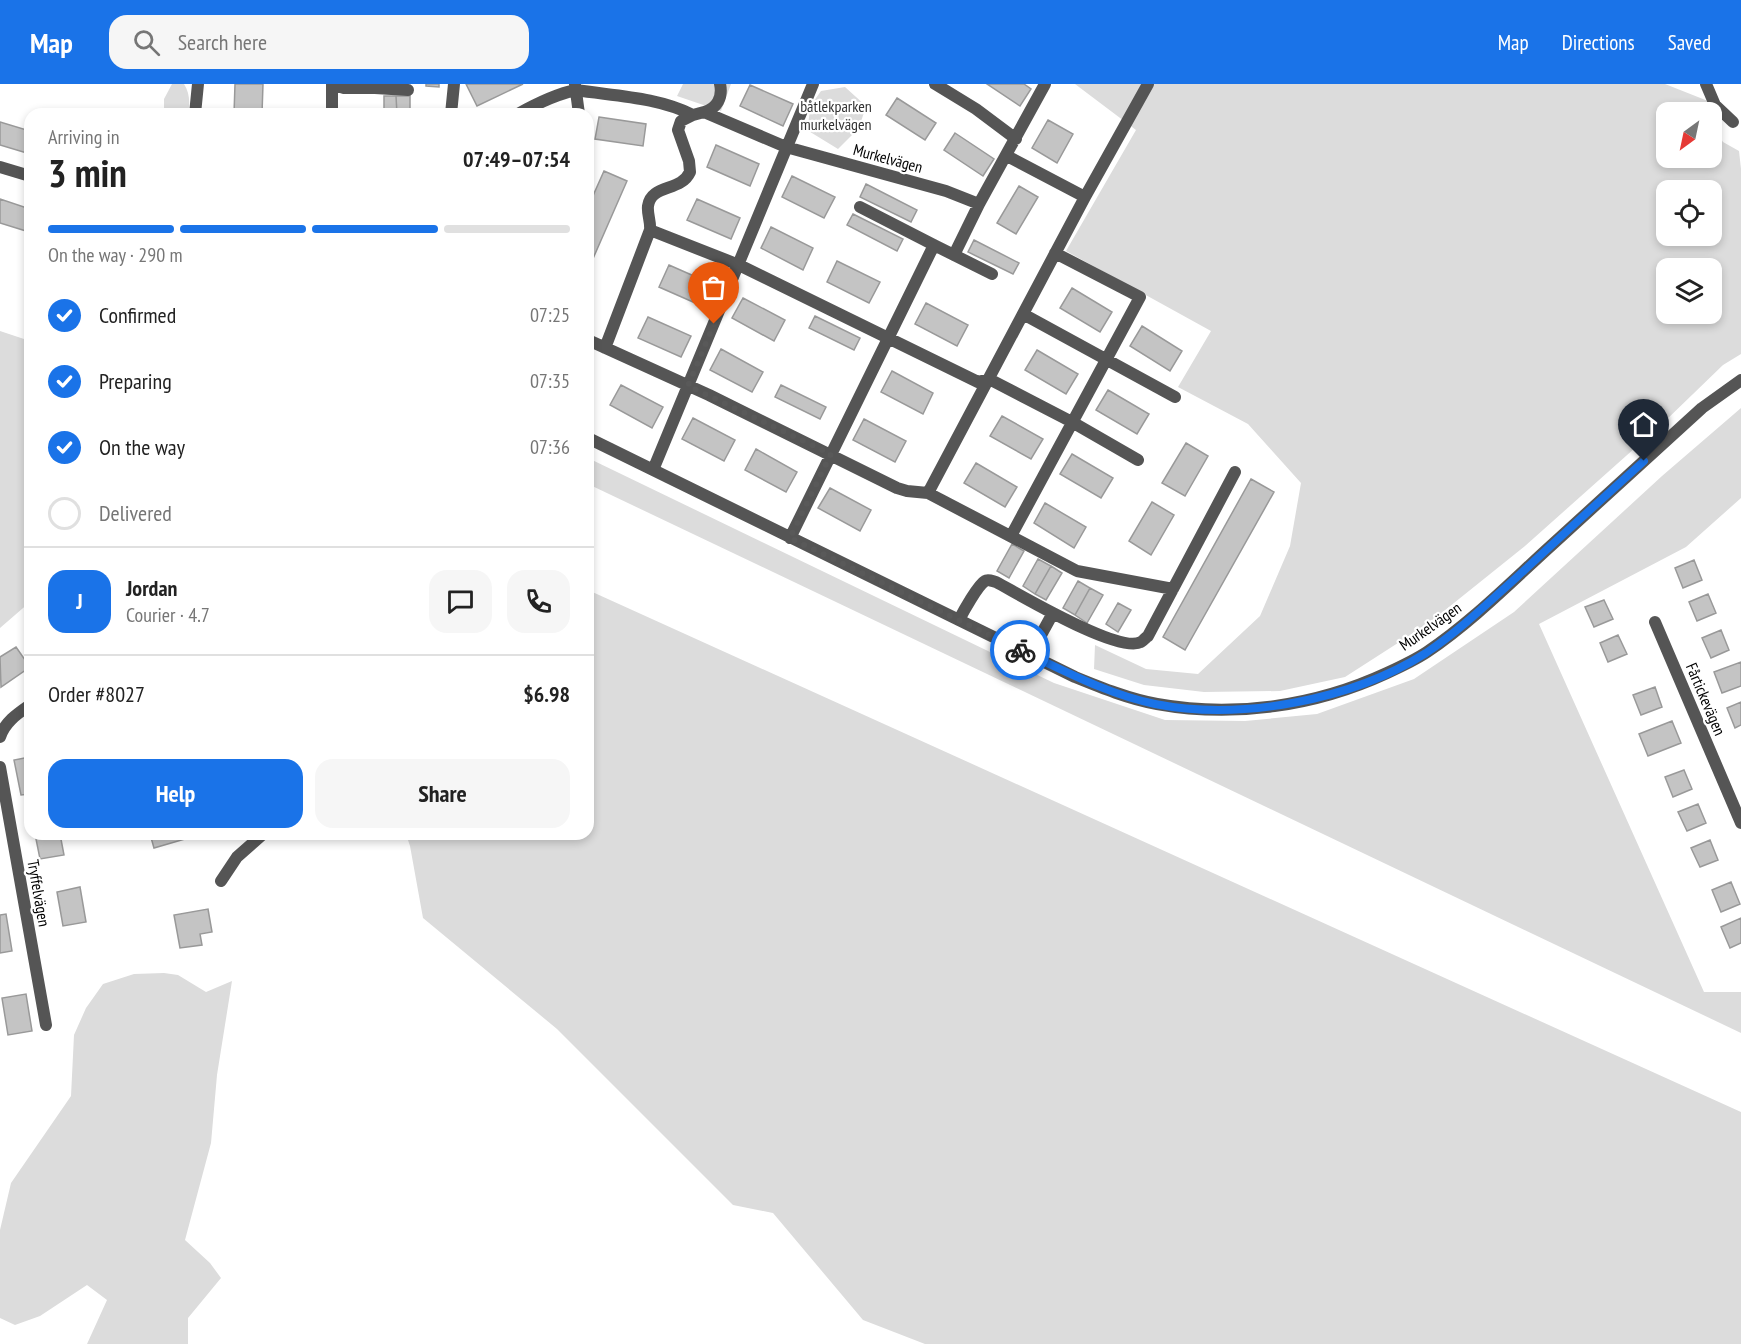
<!DOCTYPE html>
<html lang="en">
<head>
<meta charset="utf-8">
<style>
  body { margin:0; font-family:"PT Sans Narrow",sans-serif; background:#f6f6f6; color:#222; height:100vh; display:flex; flex-direction:column; font-size:22px; white-space:nowrap }
  * { box-sizing:border-box; margin:0 }
  p { font-size:20px; color:#767676 }
  .icon { flex:none; width:33px; height:33px; fill:none; stroke:currentColor; stroke-width:2; stroke-linecap:round; stroke-linejoin:round }
  .map { position:relative; flex:1; overflow:hidden }
  .drawer { position:absolute; left:24px; top:24px; width:570px; height:732px; display:flex; flex-direction:column; background:#fff; border-radius:18px; box-shadow:0 3px 9px #0003 }
  .drawer>* { flex:none }
  .needle { width:39px; rotate:213deg }
  .controls { position:absolute; left:1656px; top:18px; display:grid; gap:12px }
  .controls a { display:grid; place-items:center; width:66px; height:66px; border-radius:12px; background:#fff; box-shadow:0 3px 9px #0003; font-size:30px }
  .pin { position:absolute; display:grid; place-items:center; width:51px; height:51px; color:#fff; margin:-62px -26px; border-radius:50% 50% 50% 0; rotate:-45deg; box-shadow:0 0 6px #0007 }
  .pin .icon { rotate:45deg }
  .courier { position:absolute; display:grid; place-items:center; width:60px; height:60px; margin:-30px; border:4px solid #1a73e8; border-radius:50%; background:#fff; color:#222; box-shadow:0 2px 8px #0007 }
  .head em { font-style:normal; font-weight:700 }
  .head div { display:flex; flex-direction:column-reverse }
  .head { display:flex; align-items:center; justify-content:space-between; height:102px; padding:0 24px }
  h1 { font-size:39px; font-weight:700; line-height:45px }
  .bar { display:grid; grid-template-columns:repeat(4,1fr); gap:9px 6px; align-content:center; height:72px; padding:0 24px }
  .bar i { height:8px; border-radius:4px; background:#e0e0e0 }
  .bar .selected { background:#1a73e8 }
  .bar p { grid-column:span 4 }
  .line { display:flex; align-items:center; gap:15px; padding:0 24px; border-top:2px solid #e0e0e0 }
  .line div { flex:1 }
  .round { display:grid; place-items:center; flex:none; width:63px; height:63px; border-radius:18px; background:#f6f6f6 }
  ol { padding:0 24px; list-style:none }
  li { display:flex; align-items:center; gap:18px; height:66px }
  li p { margin-inline-start:auto }
  li .icon { padding:6px; border-radius:50%; background:#1a73e8; color:#fff; stroke-width:4 }
  li:last-child { color:#767676 }
  li i { width:33px; height:33px; border:3px solid #e0e0e0; border-radius:50% }
  .primary-button { display:flex; gap:12px; margin-top:auto; padding:12px 24px }
  .primary-button a { flex:1; height:69px; border-radius:18px; background:#1a73e8; color:#fff; font-size:24px; font-weight:700; line-height:69px; text-align:center }
  .primary-button a+a { background:#f6f6f6; color:#222 }
  header { display:flex; align-items:center; gap:36px; box-sizing:border-box; height:84px; padding:0 30px; background:#1a73e8; color:#fff }
  header strong { font-size:28px }
  nav { display:flex; gap:33px; margin-inline-start:auto; font-size:21px }
  .search { width:420px; height:54px; background:#f6f6f6; display:flex; align-items:center; gap:15px; box-sizing:border-box; padding:0 21px; border-radius:18px; color:#767676; font-size:22px }
  .map>svg:first-child { display:block }
  .green { fill:#dcdcdc; fill-rule:evenodd }
  .building { fill:#c4c4c4; stroke:#999; stroke-width:1.5 }
  .lines { fill:none; stroke-linecap:round; stroke-linejoin:round }
  .street { stroke:#555; stroke-width:12 }
  .done { stroke:#595959; stroke-width:6; stroke-dasharray:0 10.8 }
  .route { stroke:#1a73e8; stroke-width:8 }
  .labels { text-anchor:middle; stroke-width:4.5; stroke-linejoin:round; paint-order:stroke }
  .park-label { font-size:16px; fill:#333; stroke:#fff }
  .street-label { font-size:16px; fill:#000; stroke:#fff }
</style>
</head>
<body>
<header>
<strong>Map</strong>
<div class="search"><svg class="icon" aria-label="search" viewBox="0 0 24 24"><circle cx="10" cy="10" r="6"/><path d="M15 15l6 6"/></svg>Search here</div>
<nav><a>Map</a><a>Directions</a><a>Saved</a></nav>
</header>
<div class="map">
<svg width="1741" height="1260" viewBox="0 0 1741 1260">
  <rect width="100%" height="100%" fill="#fff"/>
  <!-- green -->
  <path class="green" d="M172,0H184C190,9 190,20 188,30H164V15Z
    M683,0H731L721,27L677,12Z
    M1075,0H1665L1708,17V28H1666V74H1712V41L1723,58L1739,67L1741,85V270L1723,281L1663,339L1525,462L1429,539L1345,593L1280,607L1204,608L1144,601L1094,585L1095,561L1146,585L1198,590L1260,532L1290,462L1301,399L1248,340L1178,303L1211,247L1066,167L1136,46ZM1666,106H1712V152H1666ZM1666,184H1712V230H1666Z
    M845,3L866,22L859,44L838,65L807,46L811,21L821,7Z
    M0,247L30,257V518L0,544Z
    M1741,324V414L1686,463L1539,540L1704,908H1741V949L588,400V374L1054,599L1165,636L1245,637L1317,630L1414,595L1514,528L1662,392Z
    M588,506L1741,1028V1260H925L863,1236L773,1129L733,1121L557,945L423,834L410,762L406,750H588Z
    M164,889L178,891L206,908L232,897L217,991L211,1059L185,1156L210,1179L221,1194L188,1234V1260H87L107,1216L87,1201L40,1232L15,1241L0,1234V1146L11,1099L71,1012L74,951L86,924L103,900L134,890Z"/>
  <!-- building -->
  <path class="building" d="M235,0H263L262,30H234Z
    M426,0H439V3L426,2Z
    M466,0H523L477,22Z
    M987,0H1024L1031,5L1020,22Z
    M750,1L793,20L783,42L740,22Z
    M384,12H396L397,30H384Z
    M396,12H410V30H397Z
    M897,14L936,39L925,56L886,31Z
    M599,33L646,40L643,62L595,55Z
    M1048,36L1073,50L1057,79L1032,64Z
    M0,38L30,47V70L0,61Z
    M955,49L994,75L983,92L944,66Z
    M716,61L759,80L750,102L707,83Z
    M604,87L627,97L588,186V123Z
    M792,92L835,113L824,134L782,113Z
    M866,100L917,126L911,138L860,113Z
    M1019,102L1038,113L1016,150L997,139Z
    M0,115L30,125V134L26,147L0,139Z
    M697,115L740,134L731,155L687,136Z
    M853,130L903,155L897,167L847,141Z
    M771,143L813,164L803,186L761,164Z
    M974,156L1019,179L1013,190L968,168Z
    M837,177L880,198L869,219L827,198Z
    M669,181L712,200L702,222L659,203Z
    M1072,204L1112,228L1100,248L1060,224Z
    M743,214L785,236L774,257L732,234Z
    M926,219L968,241L957,262L915,240Z
    M815,232L860,254L854,266L809,244Z
    M648,233L691,252L681,273L638,254Z
    M1142,242L1182,267L1170,287L1130,262Z
    M721,265L763,288L752,308L710,286Z
    M1037,266L1078,290L1066,310L1025,286Z
    M892,287L933,309L923,330L881,308Z
    M621,301L663,323L652,344L610,321Z
    M781,301L826,323L820,335L775,313Z
    M1108,306L1149,330L1137,350L1096,326Z
    M1002,332L1043,355L1031,375L990,352Z
    M693,334L735,356L724,377L682,355Z
    M864,335L906,357L895,378L853,356Z
    M1186,359L1208,372L1185,412L1162,399Z
    M756,365L797,388L786,408L745,386Z
    M1072,370L1113,394L1101,414L1060,390Z
    M976,379L1017,403L1005,423L964,399Z
    M1251,395L1274,408L1185,566L1163,553Z
    M830,404L871,426L860,447L818,424Z
    M1152,418L1174,431L1151,471L1129,457Z
    M1045,419L1086,443L1074,464L1034,439Z
    M1012,460L1024,467L1009,494L997,487Z
    M1038,475L1051,482L1035,510L1023,502Z
    M1694,476L1702,496L1683,504L1675,484Z
    M1051,482L1062,489L1046,516L1035,510Z
    M1078,497L1090,504L1075,531L1063,524Z
    M1090,504L1103,511L1087,539L1075,531Z
    M1708,510L1716,529L1697,537L1689,518Z
    M1604,516L1613,535L1594,543L1585,523Z
    M1118,519L1131,526L1118,548L1106,540Z
    M1721,546L1729,566L1711,574L1702,554Z
    M1618,551L1627,570L1608,578L1600,559Z
    M16,563L30,583L1,603L0,573Z
    M1741,578V602L1722,609L1714,588Z
    M1655,603L1662,623L1641,631L1633,611Z
    M1741,618V641L1735,644L1727,624Z
    M1672,637L1681,659L1648,672L1639,650Z
    M30,673V710L21,711L14,676Z
    M1684,686L1692,705L1673,713L1665,693Z
    M1698,720L1706,739L1687,747L1678,728Z
    M35,750H60L64,771L40,775Z
    M150,750H184L185,755L154,764Z
    M1710,756L1718,776L1700,783L1691,764Z
    M1731,798L1740,820L1721,828L1712,806Z
    M80,803L86,838L63,842L57,808Z
    M208,825L212,848L200,850L202,861L180,864L174,831Z
    M6,830L12,867L0,869V831Z
    M1741,834V859L1730,864L1721,843Z
    M26,910L32,947L8,951L2,914Z"/>
  <g class="lines">
    <!-- street -->
    <path class="street" d="M332,0L344,4H375L376,0
      M575,0L579,30
      M935,0L976,25L1016,55
      M1706,0L1715,21L1733,38
      M375,4L408,6
      M704,28C717,25 723,13 720,0
      M195,30L198,0
      M332,30V0
      M451,30L454,0
      M518,30C536,20 556,10 576,6C615,12 658,13 693,31L704,28L786,63L946,107L979,120
      M1007,72L1085,113
      M0,83L30,92
      M860,123L934,161
      M650,146L739,181L978,298L989,295L1072,338L1138,376
      M954,171L979,120L1045,0
      M1023,230L1175,313
      M588,256L709,311L897,404L907,407L928,409L1077,487L1173,505
      M605,264L650,146C651,138 647,130 648,122C651,100 681,108 690,88L689,77L678,46L681,37L693,31
      M588,354L1075,593C1102,604 1129,615 1157,620C1234,634 1316,622 1387,589C1400,583 1415,576 1427,568C1473,537 1513,496 1554,459C1603,414 1653,369 1702,324L1741,296
      M653,386L813,0
      M928,409L1085,113L1148,0
      M1011,452L1140,213L1055,169
      M790,454L934,161L992,190
      M959,536C963,528 978,501 985,497C988,495 992,497 996,498C1019,510 1118,570 1141,558C1142,558 1147,552 1148,552L1235,388
      M1655,538L1741,739
      M1030,571L1053,529
      M0,653C5,638 17,630 30,621
      M0,683L46,941
      M221,797L237,773L263,750"/>
  </g>
  <g class="lines">
    <!-- done -->
    <path class="done" d="M714,240L688,302L831,370L790,454L1020,566"/>
    <!-- route -->
    <path class="route" d="M1020,566C1065,587 1107,610 1155,620C1241,637 1352,616 1426,569C1459,547 1488,519 1517,493C1559,454 1602,415 1644,377"/>
  </g>
  <g class="labels">
    <!-- park labels -->
    <g class="park-label">
      <text x="836" y="28">båtlekparken<tspan x="836" dy="18">murkelvägen</tspan></text>
    </g>
    <!-- street labels -->
    <g class="street-label">
      <text transform="translate(888 74) rotate(15)" y="6">Murkelvägen</text>
      <text transform="translate(1430 542) rotate(-35)" y="6">Murkelvägen</text>
      <text transform="translate(1706 615) rotate(67)" y="6">Fårtickevägen</text>
      <text transform="translate(39 809) rotate(80)" y="6">Tryffelvägen</text>
    </g>
  </g>
</svg>
<div class="controls">
<a><svg class="needle" viewBox="-14 -14 28 28"><path d="M0-13l5 13h-10z" fill="#e53935"/><path d="M0 13l5-13h-10z" fill="#767676"/></svg></a>
<a><svg class="icon" aria-label="locate" viewBox="0 0 24 24"><circle cx="12" cy="12" r="6"/><path d="M12 2v4M12 18v4M2 12h4M18 12h4"/></svg></a>
<a><svg class="icon" aria-label="layers" viewBox="0 0 24 24"><path d="M12 4l9 5-9 5-9-5zM3 14l9 5 9-5"/></svg></a>
</div>
<div class="pin" style="left:714px;top:240px;background:#ea580c"><svg class="icon" aria-label="bag" viewBox="0 0 24 24"><path d="M5 8h14l-1 12H6zM9 8a3 3 0 0 1 6 0"/></svg></div>
<div class="pin" style="left:1644px;top:377px;background:#1f2937"><svg class="icon" aria-label="home" viewBox="0 0 24 24"><path d="M3 11l9-7 9 7M6 9v11h12V9"/></svg></div>
<div class="courier" style="left:1020px;top:566px"><svg class="icon" aria-label="bike" viewBox="0 0 24 24"><circle cx="6" cy="16" r="4"/><circle cx="18" cy="16" r="4"/><path d="M6 16l4-8h5l3 8M10 8l3 8H6M13 5h3"/></svg></div>
<section class="drawer">
<div class="head"><div><h1>3 min</h1><p>Arriving in</p></div><em>07:49–07:54</em></div>
<div class="bar"><i class="selected"></i><i class="selected"></i><i class="selected"></i><i></i><p>On the way · 290 m</p></div>
<ol>
<li><svg class="icon" aria-label="check" viewBox="0 0 24 24"><path d="M5 12l5 5 9-10"/></svg>Confirmed<p>07:25</p></li>
<li><svg class="icon" aria-label="check" viewBox="0 0 24 24"><path d="M5 12l5 5 9-10"/></svg>Preparing<p>07:35</p></li>
<li><svg class="icon" aria-label="check" viewBox="0 0 24 24"><path d="M5 12l5 5 9-10"/></svg>On the way<p>07:36</p></li>
<li><i></i>Delivered</li>
</ol>
<div class="line" style="height:108px"><b class="round" style="background:#1a73e8;color:#fff">J</b><div><b>Jordan</b><p>Courier · 4.7</p></div><a class="round"><svg class="icon" aria-label="chat" viewBox="0 0 24 24"><path d="M4 5h16v11H9l-5 4z"/></svg></a><a class="round"><svg class="icon" aria-label="phone" viewBox="0 0 24 24"><path d="M5 4h4l2 5-3 2q2 4 5 5l2-3 5 2v4C11 20 4 13 5 4z"/></svg></a></div>
<div class="line" style="height:78px"><div>Order #8027</div><b>$6.98</b></div>
<div class="primary-button"><a>Help</a><a>Share</a></div>
</section>
</div>
</body>
</html>
